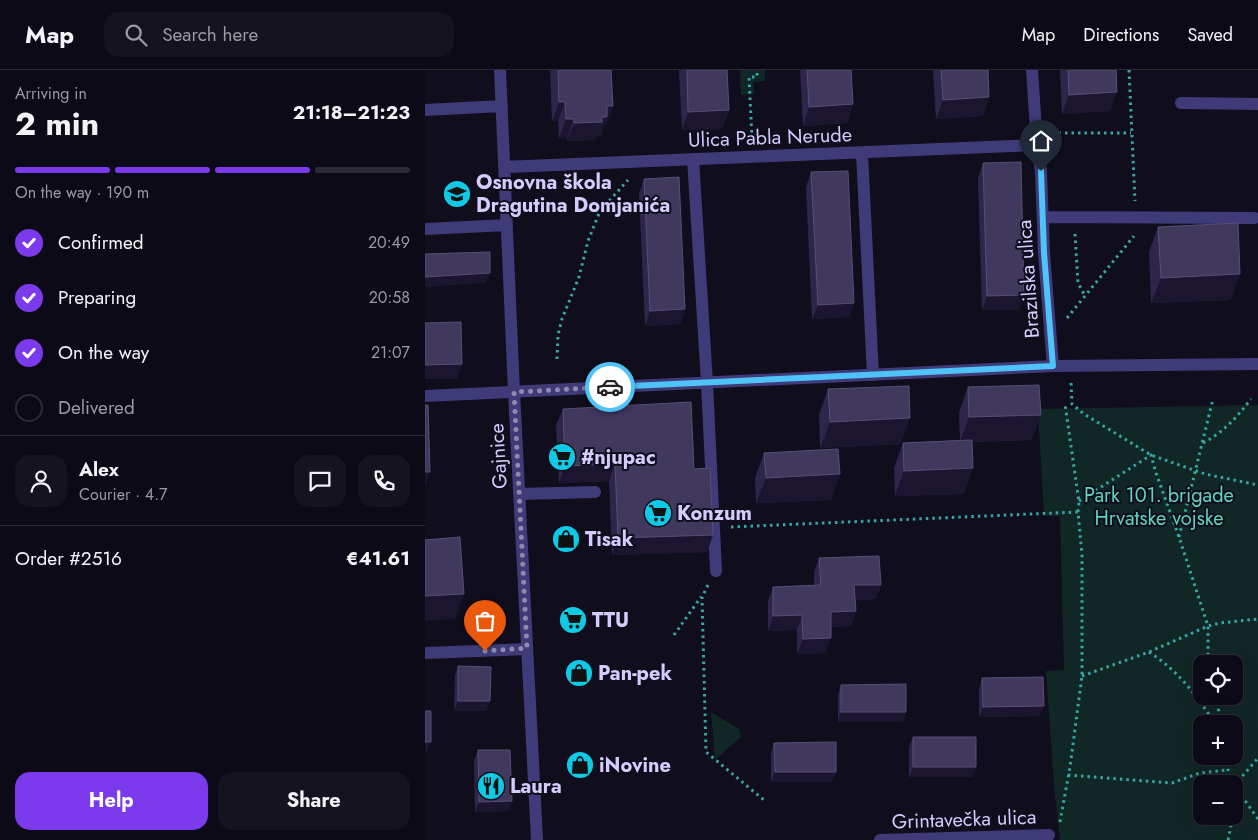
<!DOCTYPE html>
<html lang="en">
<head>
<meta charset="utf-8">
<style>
  body { margin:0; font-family:Jost,sans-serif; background:#15131f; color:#f1f3f6; height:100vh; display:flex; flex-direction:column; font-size:19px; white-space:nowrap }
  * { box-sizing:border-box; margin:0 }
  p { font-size:16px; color:#9a9aa1 }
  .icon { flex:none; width:28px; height:28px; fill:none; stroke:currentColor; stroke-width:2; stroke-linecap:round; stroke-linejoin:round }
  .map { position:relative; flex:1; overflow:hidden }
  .drawer { display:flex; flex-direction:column; background:#0c0a16; width:425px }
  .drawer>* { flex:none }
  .controls { position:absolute; left:768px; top:585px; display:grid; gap:10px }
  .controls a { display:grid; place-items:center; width:50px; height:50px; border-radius:10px; background:#0c0a16; box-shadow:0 5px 20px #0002,0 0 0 1px #2c2b35; font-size:25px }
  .pin { position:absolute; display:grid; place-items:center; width:42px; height:42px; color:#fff; margin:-51px -21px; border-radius:50% 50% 50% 0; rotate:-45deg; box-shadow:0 0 5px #0007 }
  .pin .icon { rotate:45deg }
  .courier { position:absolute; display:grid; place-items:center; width:50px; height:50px; margin:-25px; border:4px solid #4fc3f7; border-radius:50%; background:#fff; color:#222; box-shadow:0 1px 6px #0007 }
  .overview em { font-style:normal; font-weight:700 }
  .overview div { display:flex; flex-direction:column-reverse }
  .overview { display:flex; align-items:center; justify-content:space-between; height:85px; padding:0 15px }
  h1 { font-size:32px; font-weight:700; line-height:38px }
  .bar { display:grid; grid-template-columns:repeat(4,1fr); gap:8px 5px; align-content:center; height:60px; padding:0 15px }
  .bar i { height:6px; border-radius:4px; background:#2c2b35 }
  .bar .current { background:#7c3aed }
  .bar p { grid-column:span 4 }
  .line { display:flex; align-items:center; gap:12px; padding:0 15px; border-top:1px solid #2c2b35 }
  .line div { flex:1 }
  .round { display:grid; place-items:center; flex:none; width:52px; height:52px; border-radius:15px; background:#15131f }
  ol { padding:0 15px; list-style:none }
  li { display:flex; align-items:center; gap:15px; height:55px }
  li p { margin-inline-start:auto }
  li .icon { padding:5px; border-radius:50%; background:#7c3aed; color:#fff; stroke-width:4 }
  li:last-child { color:#9a9aa1 }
  li i { width:28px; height:28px; border:2px solid #2c2b35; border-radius:50% }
  .action { display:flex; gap:10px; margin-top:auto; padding:10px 15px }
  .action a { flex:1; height:58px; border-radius:15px; background:#7c3aed; color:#fff; font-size:20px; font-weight:700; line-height:58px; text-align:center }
  .action a+a { background:#15131f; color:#f1f3f6 }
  header { display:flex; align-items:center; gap:30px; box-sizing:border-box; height:70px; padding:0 25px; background:#0c0a16; border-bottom:1px solid #2c2b35 }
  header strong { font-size:24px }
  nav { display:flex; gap:28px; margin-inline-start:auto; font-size:18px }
  .search { width:350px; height:45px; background:#15131f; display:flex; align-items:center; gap:12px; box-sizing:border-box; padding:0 18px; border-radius:15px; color:#9a9aa1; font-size:19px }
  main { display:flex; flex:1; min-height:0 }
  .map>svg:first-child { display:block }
  .green { fill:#112726; fill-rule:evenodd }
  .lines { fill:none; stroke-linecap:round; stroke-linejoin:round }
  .path { stroke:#35a7a4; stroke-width:3; stroke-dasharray:2.5 4; stroke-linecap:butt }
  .minor { stroke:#3f3b79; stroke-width:12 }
  .wall { fill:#2e264a }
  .shaded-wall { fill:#1b1530 }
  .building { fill:#40385d; stroke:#574f76 }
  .done { stroke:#8f89ae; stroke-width:5; stroke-dasharray:0 9 }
  .route { stroke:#4fc3f7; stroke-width:6 }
  .labels { text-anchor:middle; stroke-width:4; stroke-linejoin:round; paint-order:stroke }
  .street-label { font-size:20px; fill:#d3ccfc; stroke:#100d1d }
  .poi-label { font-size:20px; font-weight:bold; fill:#d3ccfc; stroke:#100d1d; text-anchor:start }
  .park-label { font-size:20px; fill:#5ed6bb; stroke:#100d1d }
</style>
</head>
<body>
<header>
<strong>Map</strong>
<div class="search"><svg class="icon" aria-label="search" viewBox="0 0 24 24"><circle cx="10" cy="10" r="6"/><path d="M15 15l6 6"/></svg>Search here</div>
<nav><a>Map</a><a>Directions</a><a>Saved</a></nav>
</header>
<main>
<section class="drawer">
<div class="overview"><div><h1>2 min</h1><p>Arriving in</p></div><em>21:18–21:23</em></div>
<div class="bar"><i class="current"></i><i class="current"></i><i class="current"></i><i></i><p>On the way · 190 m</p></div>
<ol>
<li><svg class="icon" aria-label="check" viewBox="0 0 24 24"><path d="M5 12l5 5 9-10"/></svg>Confirmed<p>20:49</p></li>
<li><svg class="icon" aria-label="check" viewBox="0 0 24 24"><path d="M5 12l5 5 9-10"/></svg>Preparing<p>20:58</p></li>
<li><svg class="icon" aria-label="check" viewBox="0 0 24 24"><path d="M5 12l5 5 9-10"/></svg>On the way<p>21:07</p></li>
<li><i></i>Delivered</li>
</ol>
<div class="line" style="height:90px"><a class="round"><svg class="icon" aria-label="person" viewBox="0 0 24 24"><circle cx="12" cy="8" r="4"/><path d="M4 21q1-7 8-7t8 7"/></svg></a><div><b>Alex</b><p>Courier · 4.7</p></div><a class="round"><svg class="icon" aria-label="chat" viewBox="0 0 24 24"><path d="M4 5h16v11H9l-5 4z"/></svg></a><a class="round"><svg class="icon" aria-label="phone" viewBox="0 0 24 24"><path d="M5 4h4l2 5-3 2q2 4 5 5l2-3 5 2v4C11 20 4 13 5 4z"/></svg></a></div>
<div class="line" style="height:65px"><div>Order #2516</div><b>€41.61</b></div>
<div class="action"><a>Help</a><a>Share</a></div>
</section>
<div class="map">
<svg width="833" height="770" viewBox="0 0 833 770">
  <rect width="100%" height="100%" fill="#100d1d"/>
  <!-- green -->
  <path class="green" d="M315,0H340V11L328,12L329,24L316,25Z
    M833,335V770H635L629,715L621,601L639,600L635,446H619L613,339ZM776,594H809V626H776ZM776,654H809V686H776ZM776,714H809V746H776Z
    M286,642L314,659L316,667L290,690Z"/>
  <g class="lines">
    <!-- path -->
    <path class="path" d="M704,0L710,131
      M627,63H706
      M327,69L324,7H332V0
      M650,164L653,213L660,226
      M642,248L709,166
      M132,289L133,265L137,249L154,207L163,171L175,141L203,110
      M646,313L647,334L659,344L726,385L780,404L833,415
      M778,373C800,361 811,348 826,329
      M654,431L726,385L731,403L754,467L783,556V584L784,594
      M306,457L653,442
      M754,467L788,329
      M283,515L277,527L281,682L339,730
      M249,565L276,527
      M724,582C752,600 772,625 790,654
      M657,606L724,582L783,556L795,553L833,549
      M791,626L796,654
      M800,686L805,709L808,714
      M643,705L747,713L775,703L802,700
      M809,715L833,749
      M809,716L833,688
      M635,752L645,697L657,606V485L653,442L654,432L640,334
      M803,770L808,746"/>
    <!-- minor -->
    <path class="minor" d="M75,0L89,322L112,770
      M607,0L612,75L616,101L619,183L628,296
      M756,33L833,34
      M0,40L77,36
      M437,83L448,305
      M268,89L282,313L291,501
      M80,97L612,75
      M618,147L830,148
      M0,159L82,155
      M0,326L628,296L833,294
      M94,424L170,422
      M0,583L102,579
      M455,770L624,765"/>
  </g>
  <!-- wall -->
  <path class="wall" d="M125,0H186L188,36L181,55H179L176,66H172L170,70L142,71V68H134L133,51H127Z
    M254,0H302L304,40L297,59L257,60Z
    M375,0H426L428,34L422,53L378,56Z
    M508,0H563L564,27L558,46L511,49Z
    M635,0H691L685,41L637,44Z
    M558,93L594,240H557L553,108Z
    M386,102L429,233L424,247L387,249L381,117Z
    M219,109L260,239L255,254L220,256L214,124Z
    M733,157L806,230L726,233L724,182Z
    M543,317L616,345L606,370L547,372L539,424L470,426L469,398L478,373L535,370L534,342Z
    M403,319L476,374L395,378L394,345Z
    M138,339L269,399L288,465L282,482L187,485L184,411L134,413L131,355Z
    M339,383L415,404L406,430L331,433L330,408Z
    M394,488L456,515L451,529L430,530L431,541L426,556L406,557L400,583L372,584V560L343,561V531L348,517L389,515V502Z
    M33,596L65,631L61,641H29L30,606Z
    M557,608L615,646L554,647V619Z
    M416,615L478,652H413V625Z
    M488,667L551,697L547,707H484V677Z
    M349,673L407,712H346V683Z
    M53,680L83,741L50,742L49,690Z"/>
  <!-- shaded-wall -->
  <path class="shaded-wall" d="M692,22L685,41L637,44L644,25Z
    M564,27L558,46L511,49L518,30Z
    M134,32H140L133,51H127Z
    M428,34L422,53L378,56L384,37Z
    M182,36H188L181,55H179L176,66H172L170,70L142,71L149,53L177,47Z
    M304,40L297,59L257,60L263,42Z
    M141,49H149L142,68H134Z
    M65,203L61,213L0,217V207Z
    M815,204L806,230L726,233L736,208Z
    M599,225L594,240H557L562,226Z
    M429,233L424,247L387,249L393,235Z
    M260,239L255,254L220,256L225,241Z
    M37,294L32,309H0V295Z
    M616,345L606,370L535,372L544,347Z
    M485,348L476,374L395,378L405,352Z
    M190,394L184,411L134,413L140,396Z
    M548,398L539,424L470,426L479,401Z
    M0,402H5L0,416Z
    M415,404L406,430L331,433L341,408Z
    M288,465L282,482L187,485L193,468Z
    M429,515H456L451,529L424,530Z
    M39,524L30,549L0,551V526Z
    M431,541L426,556L400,557L406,542Z
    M377,545L372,560L343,561L348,546Z
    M406,568L400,583L372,584L378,569Z
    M33,631H65L61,641H29Z
    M619,636L615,646L554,647L558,637Z
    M416,642H481L478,652H413Z
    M0,672H6L2,682H0Z
    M488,697H551L547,707H484Z
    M350,702H411L407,712H346Z
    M87,731L83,741L50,742L54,732Z"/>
  <!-- building -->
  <path class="building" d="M133,0H186L188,36H182V47H177V52L149,53V49H141L140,32H134Z
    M262,0H302L304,40L263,42Z
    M382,0H426L428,34L384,37Z
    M516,0H563L564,27L518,30Z
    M643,0H691L692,22L644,25Z
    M596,92L599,225L562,226L558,93Z
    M423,101L429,233L393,235L386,102Z
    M254,107L260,239L225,241L219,109Z
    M813,153L815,204L736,208L733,157Z
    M65,182V203L0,207V184Z
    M36,252L37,294L0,295V253Z
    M614,315L616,345L544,347L543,317Z
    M484,316L485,348L405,352L403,319Z
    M266,332L269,399L285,398L288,465L193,468L190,394L140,396L138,339Z
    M0,335H3L5,402H0Z
    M547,370L548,398L479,401L478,373Z
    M413,379L415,404L341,408L339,383Z
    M35,467L39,524L0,526V470Z
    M454,486L456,515H429L431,541L406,542V568L378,569L377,545L348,546V517L396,515L394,488Z
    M33,596L66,597L65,631H33Z
    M618,607L619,636L558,637L557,608Z
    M481,614V642H416V615Z
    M0,641H6V672H0Z
    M488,667H551V697H488Z
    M411,672V702H350L349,673Z
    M53,680H85L87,731L54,732Z"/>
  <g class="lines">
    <!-- done -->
    <path class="done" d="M60,581L102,578L89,322L185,317"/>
    <!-- route -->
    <path class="route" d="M185,317L628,296L619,183L616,101"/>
  </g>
  <!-- icons -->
  <defs>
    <symbol id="school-disc" viewBox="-11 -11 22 22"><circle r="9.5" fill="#0fcae5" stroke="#100d1d"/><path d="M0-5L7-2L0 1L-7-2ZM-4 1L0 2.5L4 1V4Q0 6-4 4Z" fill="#111"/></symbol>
    <symbol id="supermarket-disc" viewBox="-11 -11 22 22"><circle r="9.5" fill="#0fcae5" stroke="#100d1d"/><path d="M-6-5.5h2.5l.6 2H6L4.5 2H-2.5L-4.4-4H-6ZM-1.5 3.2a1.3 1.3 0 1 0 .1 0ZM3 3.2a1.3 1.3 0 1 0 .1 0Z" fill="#111"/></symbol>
    <symbol id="shop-disc" viewBox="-11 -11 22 22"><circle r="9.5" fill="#0fcae5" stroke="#100d1d"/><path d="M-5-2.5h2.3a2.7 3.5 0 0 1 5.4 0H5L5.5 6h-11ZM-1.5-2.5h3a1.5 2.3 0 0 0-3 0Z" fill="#111"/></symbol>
    <symbol id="restaurant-disc" viewBox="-11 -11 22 22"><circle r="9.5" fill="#0fcae5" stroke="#100d1d"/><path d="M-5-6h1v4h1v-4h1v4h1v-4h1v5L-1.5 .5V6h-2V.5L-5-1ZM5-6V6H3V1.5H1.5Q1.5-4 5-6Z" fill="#111"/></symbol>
  </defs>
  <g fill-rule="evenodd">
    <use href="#school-disc" x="16" y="108" width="32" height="32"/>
    <use href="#supermarket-disc" x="121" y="371" width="32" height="32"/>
    <use href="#supermarket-disc" x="217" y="427" width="32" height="32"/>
    <use href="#shop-disc" x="125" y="453" width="32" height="32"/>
    <use href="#supermarket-disc" x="132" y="534" width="32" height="32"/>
    <use href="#shop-disc" x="138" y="587" width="32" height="32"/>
    <use href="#shop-disc" x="139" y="679" width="32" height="32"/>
    <use href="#restaurant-disc" x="50" y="700" width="32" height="32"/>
  </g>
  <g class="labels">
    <!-- street labels -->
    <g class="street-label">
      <text transform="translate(345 67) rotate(-2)" y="7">Ulica Pabla Nerude</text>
      <text transform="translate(603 209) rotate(-94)" y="7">Brazilska ulica</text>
      <text transform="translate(73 386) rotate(-93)" y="7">Gajnice</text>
      <text transform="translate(539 749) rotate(-2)" y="7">Grintavečka ulica</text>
    </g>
    <!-- poi labels -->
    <g class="poi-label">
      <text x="51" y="119">Osnovna škola<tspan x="51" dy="23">Dragutina Domjanića</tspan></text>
      <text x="156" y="394">#njupac</text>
      <text x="252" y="450">Konzum</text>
      <text x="160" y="476">Tisak</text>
      <text x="167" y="557">TTU</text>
      <text x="173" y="610">Pan-pek</text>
      <text x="174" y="702">iNovine</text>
      <text x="85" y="723">Laura</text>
    </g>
    <!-- park labels -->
    <g class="park-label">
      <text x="734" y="432">Park 101. brigade<tspan x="734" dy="23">Hrvatske vojske</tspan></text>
    </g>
  </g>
</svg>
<div class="controls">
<a><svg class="icon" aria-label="locate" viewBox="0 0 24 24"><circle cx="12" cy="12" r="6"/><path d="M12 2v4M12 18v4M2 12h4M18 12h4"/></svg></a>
<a>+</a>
<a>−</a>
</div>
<div class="pin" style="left:60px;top:581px;background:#ea580c"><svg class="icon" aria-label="bag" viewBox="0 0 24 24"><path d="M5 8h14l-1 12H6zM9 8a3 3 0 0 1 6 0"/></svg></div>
<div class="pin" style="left:616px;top:101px;background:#1f2937"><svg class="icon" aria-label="home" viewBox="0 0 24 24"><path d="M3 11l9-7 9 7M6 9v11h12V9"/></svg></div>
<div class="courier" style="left:185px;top:317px"><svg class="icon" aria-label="car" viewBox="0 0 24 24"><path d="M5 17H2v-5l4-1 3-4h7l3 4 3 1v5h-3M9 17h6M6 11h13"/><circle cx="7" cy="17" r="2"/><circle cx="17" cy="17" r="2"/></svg></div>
</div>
</main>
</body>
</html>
